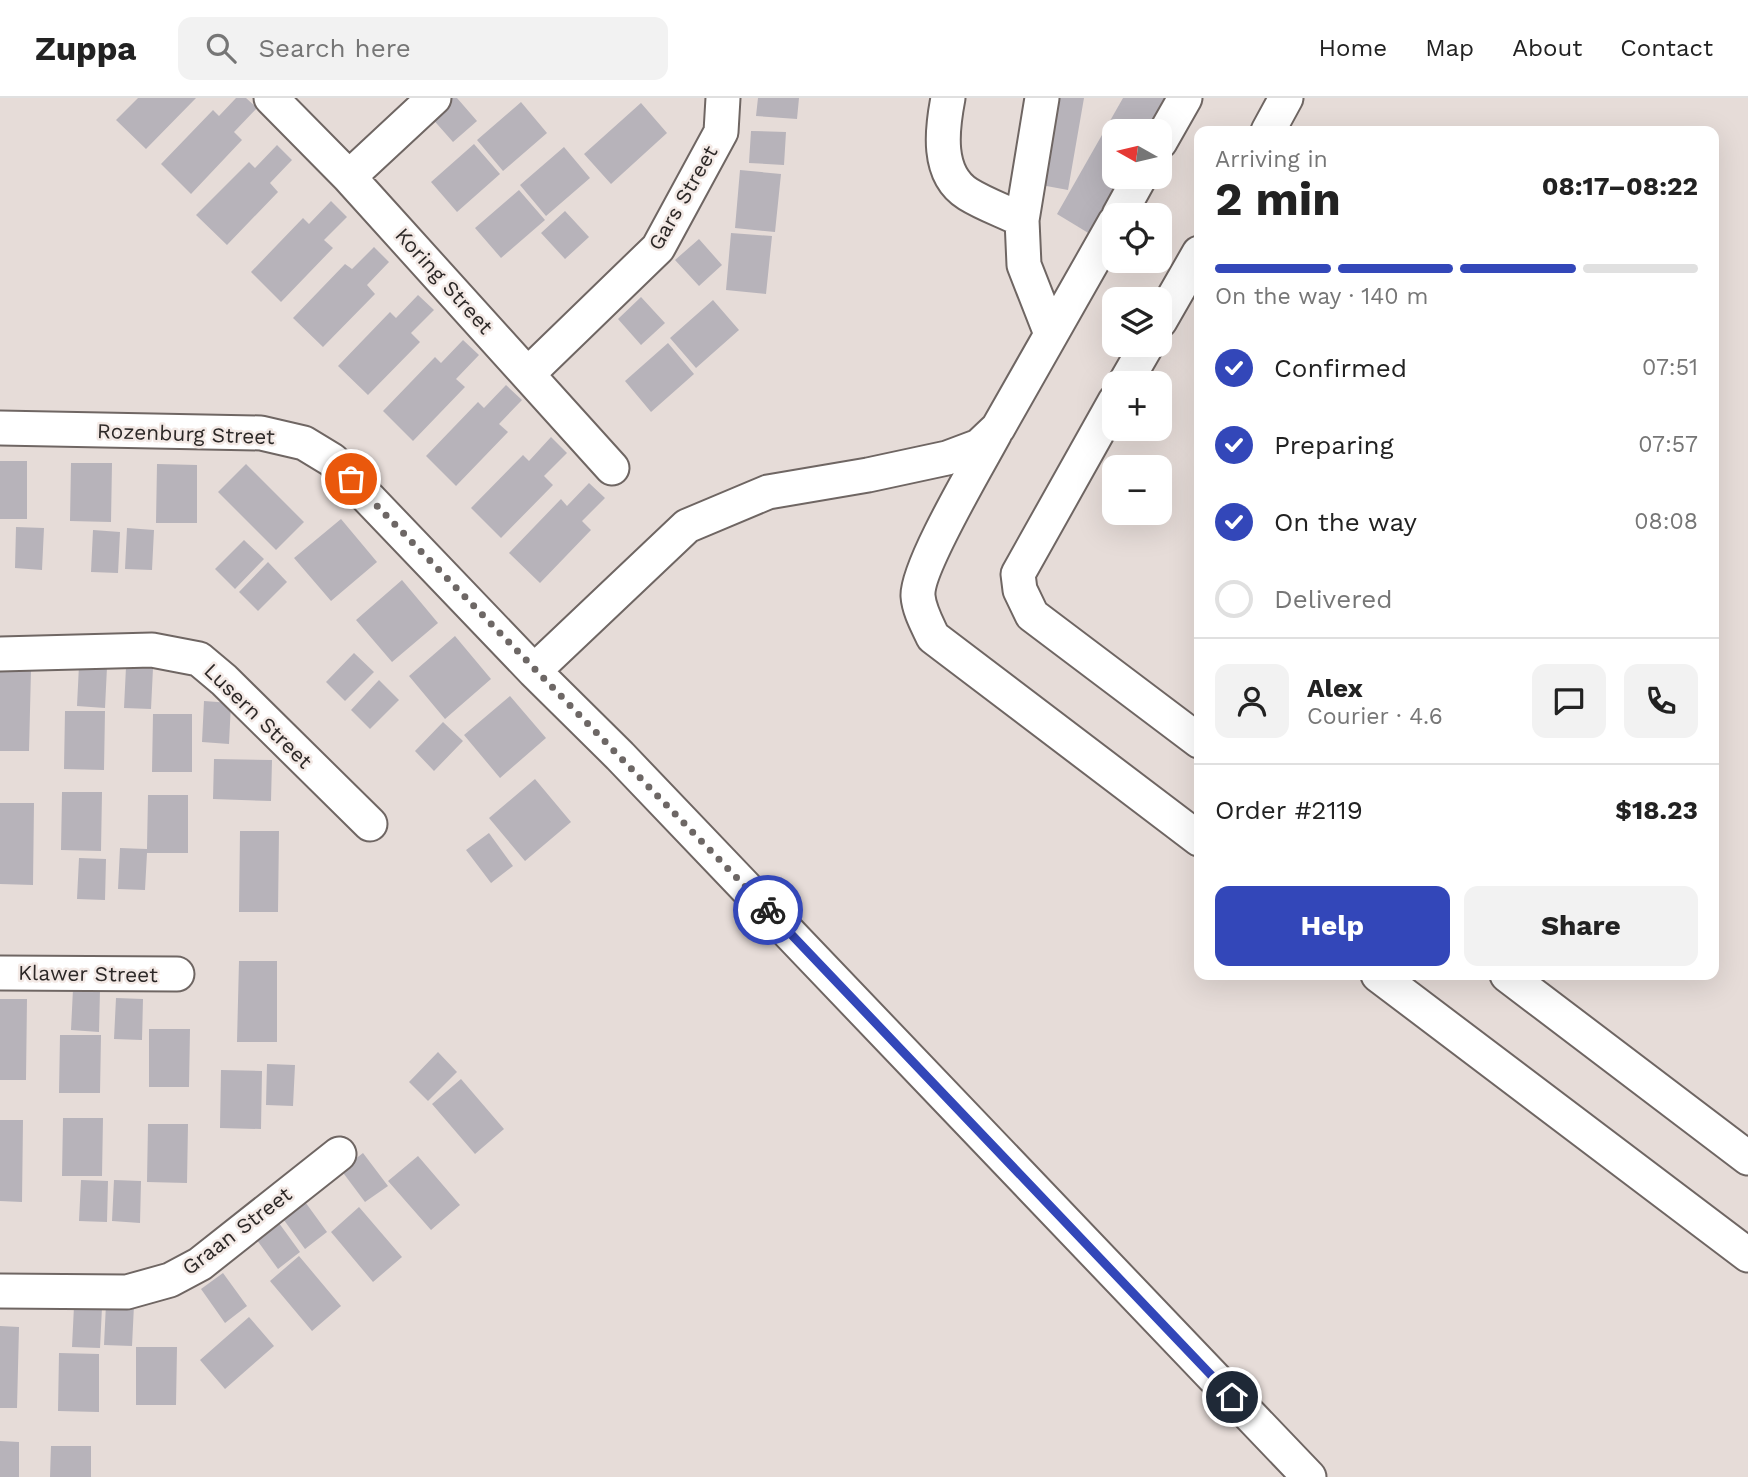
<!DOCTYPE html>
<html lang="en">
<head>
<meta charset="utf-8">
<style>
  body { margin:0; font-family:"Work Sans",sans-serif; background:#f2f2f2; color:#222; height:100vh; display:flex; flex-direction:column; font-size:26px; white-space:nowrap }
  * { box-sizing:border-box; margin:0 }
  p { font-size:23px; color:#767676 }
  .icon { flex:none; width:38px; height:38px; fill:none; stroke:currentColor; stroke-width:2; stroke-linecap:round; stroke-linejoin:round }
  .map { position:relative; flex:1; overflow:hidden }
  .side { position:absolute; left:1194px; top:28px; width:525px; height:854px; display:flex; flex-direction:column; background:#fff; border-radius:14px; box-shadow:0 7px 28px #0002 }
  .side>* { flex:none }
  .needle { width:46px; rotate:278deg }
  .tools { position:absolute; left:1102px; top:21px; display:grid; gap:14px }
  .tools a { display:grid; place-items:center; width:70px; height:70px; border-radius:14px; background:#fff; box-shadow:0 7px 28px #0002; font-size:35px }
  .pin { position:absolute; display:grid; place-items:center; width:60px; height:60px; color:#fff; margin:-30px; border:4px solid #fff; border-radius:50%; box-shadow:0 2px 7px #0007 }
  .courier { position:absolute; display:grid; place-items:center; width:70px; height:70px; margin:-35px; border:5px solid #3347b9; border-radius:50%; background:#fff; color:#222; box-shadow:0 2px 9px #0007 }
  .overview em { font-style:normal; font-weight:700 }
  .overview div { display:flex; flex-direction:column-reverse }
  .overview { display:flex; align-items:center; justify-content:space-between; height:119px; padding:0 21px }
  h1 { font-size:46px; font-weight:700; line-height:52px }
  .bar { display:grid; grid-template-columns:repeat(4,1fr); gap:10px 7px; align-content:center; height:84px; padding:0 21px }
  .bar i { height:9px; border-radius:5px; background:#e0e0e0 }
  .bar .active { background:#3347b9 }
  .bar p { grid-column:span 4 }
  .line { display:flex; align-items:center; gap:18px; padding:0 21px; border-top:2px solid #e0e0e0 }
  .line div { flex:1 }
  .round { display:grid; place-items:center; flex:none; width:74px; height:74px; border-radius:14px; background:#f2f2f2 }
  ol { padding:0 21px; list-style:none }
  li { display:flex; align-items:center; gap:21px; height:77px }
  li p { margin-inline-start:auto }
  li .icon { padding:7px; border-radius:50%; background:#3347b9; color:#fff; stroke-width:4 }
  li:last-child { color:#767676 }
  li i { width:38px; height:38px; border:4px solid #e0e0e0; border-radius:50% }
  .button { display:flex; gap:14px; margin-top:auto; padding:14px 21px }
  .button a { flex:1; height:80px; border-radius:14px; background:#3347b9; color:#fff; font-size:28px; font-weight:700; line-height:80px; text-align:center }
  .button a+a { background:#f2f2f2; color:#222 }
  header { display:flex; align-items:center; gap:42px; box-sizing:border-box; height:98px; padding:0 35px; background:#fff; border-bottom:2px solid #e0e0e0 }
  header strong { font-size:33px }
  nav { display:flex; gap:38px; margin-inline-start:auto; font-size:24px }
  .search { width:490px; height:63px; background:#f2f2f2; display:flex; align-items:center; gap:18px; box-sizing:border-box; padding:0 24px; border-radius:14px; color:#767676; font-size:26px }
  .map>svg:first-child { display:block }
  .building { fill:#b7b3ba }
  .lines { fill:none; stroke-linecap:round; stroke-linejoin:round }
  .minor-casing { stroke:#6f6663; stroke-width:37 }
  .minor { stroke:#fff; stroke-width:33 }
  .done { stroke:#6d6765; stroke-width:7; stroke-dasharray:0 12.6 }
  .route { stroke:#3347b9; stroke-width:9 }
  .labels { text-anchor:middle; stroke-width:5; stroke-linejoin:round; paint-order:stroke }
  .street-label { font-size:21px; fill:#2c2827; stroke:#f3e9e5 }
</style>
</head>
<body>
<header>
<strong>Zuppa</strong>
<div class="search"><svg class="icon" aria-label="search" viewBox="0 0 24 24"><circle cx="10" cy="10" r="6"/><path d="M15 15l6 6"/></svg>Search here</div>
<nav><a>Home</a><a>Map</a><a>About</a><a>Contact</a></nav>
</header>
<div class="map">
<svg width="1748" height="1379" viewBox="0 0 1748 1379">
  <rect width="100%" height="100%" fill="#e6dcd8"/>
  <!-- building -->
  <path class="building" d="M138,0H196L146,51L116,22Z
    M236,0H246L257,10L234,34L242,42L191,96L161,66L213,12L219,18Z
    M450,0H457L477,23L453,44L430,18Z
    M758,0H799L797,21L756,18Z
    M1056,0H1084L1068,92L1041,87Z
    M1123,0H1165L1147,33H1115V79H1122L1090,136L1057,116Z
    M521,4L547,35L503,73L477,42Z
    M641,5L667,35L611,86L584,56Z
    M751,33L786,34L784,67L749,65Z
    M474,46L500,76L457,114L431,84Z
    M277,47L292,62L270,85L278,94L227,147L196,117L249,64L255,70Z
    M564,49L590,80L546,118L520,87Z
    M740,72L781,76L775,134L735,130Z
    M519,92L545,122L501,160L475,130Z
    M331,103L347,119L324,142L333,150L281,204L251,174L303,120L309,126Z
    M565,113L589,139L565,161L541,135Z
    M731,135L772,138L766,196L726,192Z
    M699,141L722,167L699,188L675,162Z
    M374,149L389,164L367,187L375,196L323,249L293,220L345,166L352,171Z
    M418,197L434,212L411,235L420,244L368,297L338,268L390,214L396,220Z
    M641,199L665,225L641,247L618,221Z
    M713,202L739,232L696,270L670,240Z
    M463,242L479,257L456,281L465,289L413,343L383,313L435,259L441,265Z
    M668,245L694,276L651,314L625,283Z
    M506,287L522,302L499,326L508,334L456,388L426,358L478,304L484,310Z
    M551,339L567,355L544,378L553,387L501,440L471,410L523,357L529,363Z
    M0,363H27V421H0Z
    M71,365H112L111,424L70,423Z
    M157,366L197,367V425H156Z
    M246,366L304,424L276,452L218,394Z
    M589,385L605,400L582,423L591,432L540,485L509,455L561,401L567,408Z
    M341,421L377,464L331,503L294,460Z
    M16,429L44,430L42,472L15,470Z
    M127,430L154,432L152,472L125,471Z
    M93,432L120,434L118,475L91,474Z
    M244,442L264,461L235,491L215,471Z
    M268,464L287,484L258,513L239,494Z
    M402,482L438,525L392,564L356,522Z
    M455,538L491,581L445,621L409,578Z
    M354,555L374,574L345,603L326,584Z
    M79,567L107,569L105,610L77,608Z
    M126,569L153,570L151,611L124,610Z
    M0,572H31L29,653H0Z
    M379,582L399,602L370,631L351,612Z
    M510,598L546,640L500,680L464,637Z
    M204,603L231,605L229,646L202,644Z
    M65,613H105L104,672L64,671Z
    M153,616H192V674H152Z
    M443,624L463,643L434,673L415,653Z
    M214,661L272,662L271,703L213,701Z
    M535,681L571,724L525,763L489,720Z
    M62,694H102L101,753L61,752Z
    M148,697H188V755H147L145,792L118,791L120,750L147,751Z
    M0,705H34L33,787L0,786Z
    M240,733H279L278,814H239Z
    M489,735L513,768L491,785L466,752Z
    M79,760L106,761L105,802L77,801Z
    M239,863H277V944H237Z
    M73,891L100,892L99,934L71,932Z
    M116,900L143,901L142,942L114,941Z
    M0,901H27L26,982H0Z
    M149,931H190L189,989H149Z
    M60,937H101L100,995H59Z
    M438,954L457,974L428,1003L409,984Z
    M267,966L295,967L293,1008L266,1007Z
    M221,972L262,973L261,1031L220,1030Z
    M461,981L504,1031L475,1056L432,1006Z
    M63,1020H103L102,1078H62Z
    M0,1022H23L22,1104L0,1103Z
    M148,1026H188L187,1085L147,1084Z
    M363,1055L388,1088L365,1104L341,1072Z
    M418,1058L460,1107L431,1132L388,1083Z
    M81,1082L108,1083L107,1124L79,1123Z
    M114,1082L141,1083L140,1125L112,1123Z
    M303,1101L327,1134L305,1151L281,1118Z
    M359,1109L402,1159L373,1184L331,1134Z
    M276,1121L300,1154L278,1171L254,1138Z
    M299,1158L341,1208L312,1233L270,1183Z
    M223,1175L247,1208L225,1225L201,1191Z
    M106,1206L134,1207L132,1248L104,1247Z
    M74,1208L102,1209L100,1250L72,1249Z
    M249,1219L274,1248L225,1291L200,1262Z
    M0,1228L19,1229L17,1310H0Z
    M136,1249H177L176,1307H136Z
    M59,1255L99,1256V1314L58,1313Z
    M0,1343L19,1344V1379H0Z
    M51,1348H91V1379H50Z"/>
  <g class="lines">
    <defs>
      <path id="minor" d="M271,0L349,79L612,370
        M948,0C942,31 936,76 968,96C984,106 1004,113 1022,122
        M1042,0L1022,122L1024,167L1051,236
        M1268,33L1286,0
        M1160,44L1185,0
        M349,79L434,0
        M1119,117L1140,79
        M1160,223L1199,155
        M529,275L658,150L721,34L723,0
        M1125,285L1147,247
        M1115,303L1018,476L1020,492L1032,517L1199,643
        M0,330L261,335L304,345L332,362L534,573L620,658L1309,1379
        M995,335C979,365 916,470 918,498C919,512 927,526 933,539L1199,741
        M0,556L152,552L199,561L224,582L370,726
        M534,573L687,428L768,394L868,377L947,360L979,348L998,330L1115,124
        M0,875L177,876
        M1378,877L1748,1157
        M1507,877L1748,1060
        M0,1193L127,1194L170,1182L200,1166L339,1056"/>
    </defs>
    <!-- minor casing -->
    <use href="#minor" class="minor-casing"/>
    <!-- minor -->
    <use href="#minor" class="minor"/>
  </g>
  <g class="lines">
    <!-- done -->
    <path class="done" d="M351,381L768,812"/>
    <!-- route -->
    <path class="route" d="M768,812L1232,1299"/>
  </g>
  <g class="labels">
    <!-- street labels -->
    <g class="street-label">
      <text transform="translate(683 100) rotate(-60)" y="7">Gars Street</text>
      <text transform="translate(444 183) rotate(48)" y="7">Koring Street</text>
      <text transform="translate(186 336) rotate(2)" y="7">Rozenburg Street</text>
      <text transform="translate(258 618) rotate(44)" y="7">Lusern Street</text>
      <text transform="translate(88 876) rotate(1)" y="7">Klawer Street</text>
      <text transform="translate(237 1133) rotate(-37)" y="7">Graan Street</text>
    </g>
  </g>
</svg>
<div class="tools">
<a><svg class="needle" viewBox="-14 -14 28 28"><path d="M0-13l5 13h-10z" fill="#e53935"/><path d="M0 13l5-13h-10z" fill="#767676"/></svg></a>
<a><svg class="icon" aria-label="locate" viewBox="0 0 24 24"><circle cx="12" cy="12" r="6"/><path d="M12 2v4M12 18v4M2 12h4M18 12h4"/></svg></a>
<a><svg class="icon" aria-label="layers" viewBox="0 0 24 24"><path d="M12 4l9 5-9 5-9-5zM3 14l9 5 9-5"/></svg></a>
<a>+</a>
<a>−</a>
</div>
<div class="pin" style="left:351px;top:381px;background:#ea580c"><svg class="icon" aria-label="bag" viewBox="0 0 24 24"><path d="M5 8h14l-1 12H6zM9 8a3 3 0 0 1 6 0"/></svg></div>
<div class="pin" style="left:1232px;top:1299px;background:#1f2937"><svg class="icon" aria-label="home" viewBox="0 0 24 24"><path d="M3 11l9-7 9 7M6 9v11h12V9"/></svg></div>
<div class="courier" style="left:768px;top:812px"><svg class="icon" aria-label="bike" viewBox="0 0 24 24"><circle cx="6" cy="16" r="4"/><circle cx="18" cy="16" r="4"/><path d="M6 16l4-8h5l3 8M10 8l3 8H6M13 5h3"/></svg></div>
<section class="side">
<div class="overview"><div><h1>2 min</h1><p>Arriving in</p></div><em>08:17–08:22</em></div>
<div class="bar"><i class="active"></i><i class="active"></i><i class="active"></i><i></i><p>On the way · 140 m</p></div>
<ol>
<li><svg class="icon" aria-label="check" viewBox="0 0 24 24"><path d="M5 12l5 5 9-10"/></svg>Confirmed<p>07:51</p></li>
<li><svg class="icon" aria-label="check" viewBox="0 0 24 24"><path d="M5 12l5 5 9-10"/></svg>Preparing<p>07:57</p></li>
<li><svg class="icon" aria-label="check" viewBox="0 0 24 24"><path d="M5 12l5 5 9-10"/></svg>On the way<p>08:08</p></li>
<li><i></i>Delivered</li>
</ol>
<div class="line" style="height:126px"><a class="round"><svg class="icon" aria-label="person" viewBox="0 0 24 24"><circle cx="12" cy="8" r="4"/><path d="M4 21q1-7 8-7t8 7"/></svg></a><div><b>Alex</b><p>Courier · 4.6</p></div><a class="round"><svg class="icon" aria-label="chat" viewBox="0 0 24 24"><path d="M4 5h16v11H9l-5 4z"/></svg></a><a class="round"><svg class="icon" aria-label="phone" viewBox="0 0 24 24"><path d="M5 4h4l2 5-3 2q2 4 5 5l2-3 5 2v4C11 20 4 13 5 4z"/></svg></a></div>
<div class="line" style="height:91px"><div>Order #2119</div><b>$18.23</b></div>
<div class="button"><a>Help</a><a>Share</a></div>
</section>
</div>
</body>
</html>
